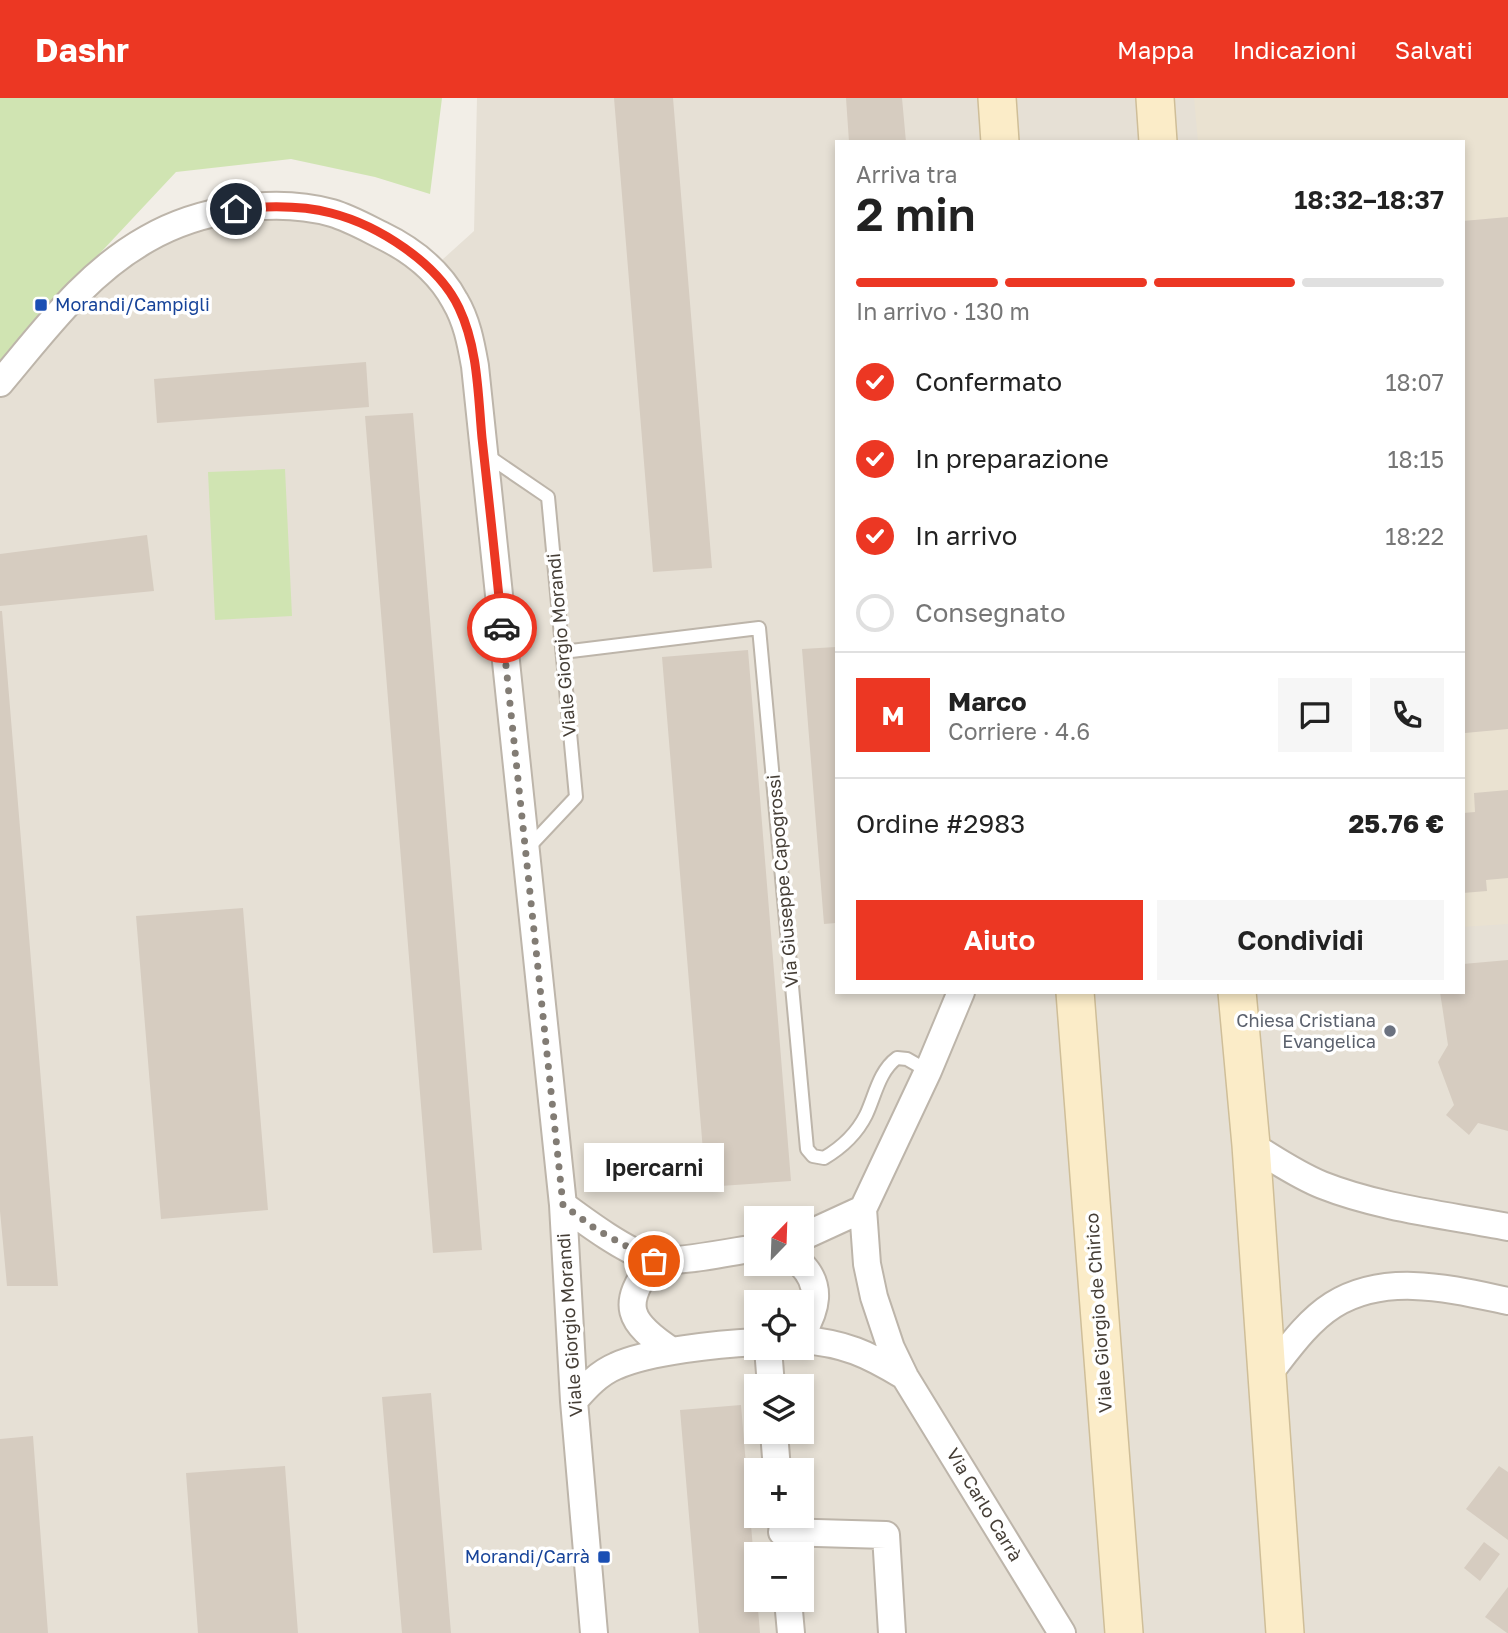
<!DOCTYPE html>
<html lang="it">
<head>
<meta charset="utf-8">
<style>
  body { margin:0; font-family:"Golos Text",sans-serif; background:#f6f6f6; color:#222; height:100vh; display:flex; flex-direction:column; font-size:26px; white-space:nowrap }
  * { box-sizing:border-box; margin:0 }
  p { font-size:23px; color:#767676 }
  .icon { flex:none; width:38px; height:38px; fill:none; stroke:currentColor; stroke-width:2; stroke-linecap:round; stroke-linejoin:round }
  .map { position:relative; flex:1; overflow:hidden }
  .details { position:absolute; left:835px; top:42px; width:630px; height:854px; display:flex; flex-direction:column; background:#fff; border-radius:0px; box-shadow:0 4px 10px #0003 }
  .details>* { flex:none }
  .needle { width:46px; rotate:23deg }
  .buttons { position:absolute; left:744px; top:1108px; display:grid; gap:14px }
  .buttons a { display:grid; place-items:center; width:70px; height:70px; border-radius:0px; background:#fff; box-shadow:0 4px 10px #0003; font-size:35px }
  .pin { position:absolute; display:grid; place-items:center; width:60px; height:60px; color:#fff; margin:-30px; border:4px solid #fff; border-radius:50%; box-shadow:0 2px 7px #0007 }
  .courier { position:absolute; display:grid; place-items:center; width:70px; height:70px; margin:-35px; border:5px solid #ec3723; border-radius:50%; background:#fff; color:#222; box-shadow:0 2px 9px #0007 }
  .bubble { position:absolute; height:49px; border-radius:0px; background:#fff; box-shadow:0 4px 10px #0003; font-size:23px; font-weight:600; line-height:49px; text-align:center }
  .summary em { font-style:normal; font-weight:600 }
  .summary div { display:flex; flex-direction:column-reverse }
  .summary { display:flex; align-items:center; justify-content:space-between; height:119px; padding:0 21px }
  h1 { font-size:46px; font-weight:600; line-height:52px }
  .bar { display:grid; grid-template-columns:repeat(4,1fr); gap:10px 7px; align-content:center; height:84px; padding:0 21px }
  .bar i { height:9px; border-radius:5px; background:#e0e0e0 }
  .bar .on { background:#ec3723 }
  .bar p { grid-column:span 4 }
  .line { display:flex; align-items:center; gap:18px; padding:0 21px; border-top:2px solid #e0e0e0 }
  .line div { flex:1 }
  .round { display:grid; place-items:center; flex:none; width:74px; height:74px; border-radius:0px; background:#f6f6f6 }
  ol { padding:0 21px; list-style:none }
  li { display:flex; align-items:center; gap:21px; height:77px }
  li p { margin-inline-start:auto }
  li .icon { padding:7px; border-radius:50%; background:#ec3723; color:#fff; stroke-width:4 }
  li:last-child { color:#767676 }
  li i { width:38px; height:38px; border:4px solid #e0e0e0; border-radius:50% }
  .action { display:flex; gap:14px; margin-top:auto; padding:14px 21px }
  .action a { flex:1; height:80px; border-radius:0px; background:#ec3723; color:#fff; font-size:28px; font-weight:600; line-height:80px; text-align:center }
  .action a+a { background:#f6f6f6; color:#222 }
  header { display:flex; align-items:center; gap:42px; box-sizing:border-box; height:98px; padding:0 35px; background:#ec3723; color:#fff }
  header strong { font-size:33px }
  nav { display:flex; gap:38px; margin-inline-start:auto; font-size:24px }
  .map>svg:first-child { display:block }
  .residential { fill:#e6e0d5; fill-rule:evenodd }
  .education { fill:#eae2d1 }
  .green { fill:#d0e4b2 }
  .building { fill:#d6ccc0 }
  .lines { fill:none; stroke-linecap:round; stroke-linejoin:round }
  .lane-casing { stroke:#bdb5aa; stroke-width:16 }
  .street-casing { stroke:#bdb5aa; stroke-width:30 }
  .secondary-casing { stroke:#cfbe98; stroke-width:40 }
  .lane { stroke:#fff; stroke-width:12 }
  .street { stroke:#fff; stroke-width:26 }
  .secondary { stroke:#fbecc8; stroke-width:37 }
  .done { stroke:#827c74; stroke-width:7; stroke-dasharray:0 12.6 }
  .route { stroke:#ec3723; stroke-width:9 }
  .transit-dot { fill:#1a4fb4; stroke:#fff; stroke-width:2.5 }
  .worship-dot { fill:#6b7280; stroke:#fff; stroke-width:2.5 }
  .labels { text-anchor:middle; stroke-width:7; stroke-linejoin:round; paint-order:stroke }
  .transit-label { font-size:18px; fill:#164399; stroke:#fff; text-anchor:start }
  .street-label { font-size:18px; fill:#453e36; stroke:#fff }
  .worship-label { font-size:18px; fill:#5b616d; stroke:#fff; text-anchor:end }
</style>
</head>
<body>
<header>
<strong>Dashr</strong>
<nav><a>Mappa</a><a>Indicazioni</a><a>Salvati</a></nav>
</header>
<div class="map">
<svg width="1508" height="1535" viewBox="0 0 1508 1535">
  <rect width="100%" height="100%" fill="#f2eee7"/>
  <!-- residential -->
  <path class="residential" d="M477,0H1508V1535H0V285L159,134L212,116L345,120L432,171L474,133ZM836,44H1463V894H836ZM756,1120H802V1166H756ZM756,1204H802V1250H756ZM756,1288H802V1334H756ZM756,1372H802V1418H756ZM756,1456H802V1502H756Z"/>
  <!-- education -->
  <path class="education" d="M1194,0H1508V826L1463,829V44H1198Z"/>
  <!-- green -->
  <path class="green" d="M0,0H442L430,96L375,79L291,61L176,74L0,262Z
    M285,371L292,518L215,522L208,374Z"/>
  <!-- building -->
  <path class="building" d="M614,0H673L712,470L653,474Z
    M846,0H902L906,44H849Z
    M1508,119V631L1465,635L1463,609V123Z
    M366,264L369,309L157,325L154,281Z
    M413,315L482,1152L433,1155L365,318Z
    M147,437L154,493L0,508V456Z
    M0,513H2L58,1188H7L0,1113Z
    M836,549V825L824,826L802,551Z
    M748,552L791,1083L706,1089L662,559Z
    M1508,692V780L1486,782L1487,793L1463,795V715L1475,714L1474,695Z
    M243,810L268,1112L161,1121L136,818Z
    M1508,862V1033L1478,1025L1469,1037L1446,1017L1454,1007L1438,964L1448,947L1440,894H1463V866Z
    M431,1295L451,1535H402L382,1299Z
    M741,1307L760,1535H699L680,1312Z
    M33,1338L48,1535H0V1341Z
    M285,1368L298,1535H198L186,1375Z
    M1499,1368L1508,1374V1442L1466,1411Z
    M1484,1444L1500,1456L1480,1483L1464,1470Z
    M1508,1489V1535H1507L1485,1519Z"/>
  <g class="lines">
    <defs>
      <path id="lane" d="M485,356L548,399L576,699L528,750
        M563,554L759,530L807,1051L813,1058L824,1060C841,1050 857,1035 866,1017C875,998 879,973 897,960L907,961L928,973"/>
      <path id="street" d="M0,285C44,233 86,175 147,141C199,111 274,99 332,115C349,120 365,129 381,137C410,151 439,173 455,203C467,223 471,246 475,268L563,1107L574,1303L594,1535
        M961,894L928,973L863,1111L867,1166L874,1199L891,1250L905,1279L1062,1535
        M1251,1047C1274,1061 1297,1077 1322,1087C1380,1110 1446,1117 1508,1129
        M563,1107C586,1124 625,1153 652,1161C669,1167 735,1153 756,1150
        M802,1139L863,1111
        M654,1163C619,1207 628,1224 672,1253
        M801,1166C823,1188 816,1212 802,1236
        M802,1242C844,1245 868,1256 904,1278
        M768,1250L771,1288
        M1266,1279C1286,1254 1306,1224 1333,1207C1386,1174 1451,1191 1508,1203
        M574,1303C586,1289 599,1275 616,1268C649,1253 719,1246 756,1244
        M774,1334L777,1372
        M782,1434L886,1437L892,1535
        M788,1502L791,1535"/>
      <path id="secondary" d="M997,0L1000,44
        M1155,0L1158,44
        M1075,894L1124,1535
        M1237,894L1251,1047L1285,1535"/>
    </defs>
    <!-- lane casing -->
    <use href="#lane" class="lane-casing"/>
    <!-- street casing -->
    <use href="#street" class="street-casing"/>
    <!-- secondary casing -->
    <use href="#secondary" class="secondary-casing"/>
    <!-- lane -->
    <use href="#lane" class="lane"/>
    <!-- street -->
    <use href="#street" class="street"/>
    <!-- secondary -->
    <use href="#secondary" class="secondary"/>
  </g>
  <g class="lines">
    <!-- done -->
    <path class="done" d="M502,530L563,1107L597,1132L654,1163"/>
    <!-- route -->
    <path class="route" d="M236,111C266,108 301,107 331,115C378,127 438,165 459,210C478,250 478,297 482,340C489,403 496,467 502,530"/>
  </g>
  <!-- markers -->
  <g class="transit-dot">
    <rect x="34" y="200" width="14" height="14" rx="3.5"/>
    <rect x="597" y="1452" width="14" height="14" rx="3.5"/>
  </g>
  <circle class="worship-dot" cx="1390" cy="933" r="7"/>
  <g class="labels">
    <!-- transit labels -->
    <g class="transit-label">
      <text x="55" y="213">Morandi/Campigli</text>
      <text x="590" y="1465" text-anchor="end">Morandi/Carrà</text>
    </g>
    <!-- street labels -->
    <g class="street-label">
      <text transform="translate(562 547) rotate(-95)" y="6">Viale Giorgio Morandi</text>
      <text transform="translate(783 783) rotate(-95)" y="6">Via Giuseppe Capogrossi</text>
      <text transform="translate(1099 1215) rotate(-94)" y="6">Viale Giorgio de Chirico</text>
      <text transform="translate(570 1227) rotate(-94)" y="6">Viale Giorgio Morandi</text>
      <text transform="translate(984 1407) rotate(59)" y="6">Via Carlo Carrà</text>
    </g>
    <!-- worship labels -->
    <g class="worship-label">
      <text x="1376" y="929">Chiesa Cristiana<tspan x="1376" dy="21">Evangelica</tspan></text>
    </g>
  </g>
</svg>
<div class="buttons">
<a><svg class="needle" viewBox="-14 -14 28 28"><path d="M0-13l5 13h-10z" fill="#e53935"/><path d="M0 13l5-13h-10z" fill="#767676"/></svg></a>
<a><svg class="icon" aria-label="locate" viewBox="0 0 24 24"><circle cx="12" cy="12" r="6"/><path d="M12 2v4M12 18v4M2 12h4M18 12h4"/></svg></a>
<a><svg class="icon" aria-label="layers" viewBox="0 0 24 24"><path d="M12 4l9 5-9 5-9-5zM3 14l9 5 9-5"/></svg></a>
<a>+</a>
<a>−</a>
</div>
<div class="pin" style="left:654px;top:1163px;background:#ea580c"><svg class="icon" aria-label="bag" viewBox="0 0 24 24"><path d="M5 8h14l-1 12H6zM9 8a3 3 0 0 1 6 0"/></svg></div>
<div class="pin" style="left:236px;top:111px;background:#1f2937"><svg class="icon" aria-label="home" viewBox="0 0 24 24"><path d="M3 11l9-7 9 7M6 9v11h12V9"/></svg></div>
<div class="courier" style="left:502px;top:530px"><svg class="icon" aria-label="car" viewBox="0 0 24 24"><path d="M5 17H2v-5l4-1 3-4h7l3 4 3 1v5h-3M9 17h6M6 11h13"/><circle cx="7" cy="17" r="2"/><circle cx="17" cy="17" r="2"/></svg></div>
<div class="bubble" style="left:584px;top:1045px;width:140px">Ipercarni</div>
<section class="details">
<div class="summary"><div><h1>2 min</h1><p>Arriva tra</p></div><em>18:32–18:37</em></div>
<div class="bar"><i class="on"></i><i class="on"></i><i class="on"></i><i></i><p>In arrivo · 130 m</p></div>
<ol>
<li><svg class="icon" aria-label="check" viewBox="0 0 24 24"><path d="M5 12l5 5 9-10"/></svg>Confermato<p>18:07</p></li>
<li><svg class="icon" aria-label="check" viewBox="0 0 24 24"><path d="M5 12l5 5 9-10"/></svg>In preparazione<p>18:15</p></li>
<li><svg class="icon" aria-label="check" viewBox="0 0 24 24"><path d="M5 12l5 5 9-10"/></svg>In arrivo<p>18:22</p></li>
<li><i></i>Consegnato</li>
</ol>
<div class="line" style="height:126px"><b class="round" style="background:#ec3723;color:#fff">M</b><div><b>Marco</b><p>Corriere · 4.6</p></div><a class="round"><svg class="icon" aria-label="chat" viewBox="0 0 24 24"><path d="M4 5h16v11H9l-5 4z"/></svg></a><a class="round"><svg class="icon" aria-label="phone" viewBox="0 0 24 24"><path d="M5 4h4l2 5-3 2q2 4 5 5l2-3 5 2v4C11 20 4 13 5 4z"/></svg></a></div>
<div class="line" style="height:91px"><div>Ordine #2983</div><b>25.76 €</b></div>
<div class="action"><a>Aiuto</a><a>Condividi</a></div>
</section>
</div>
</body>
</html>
